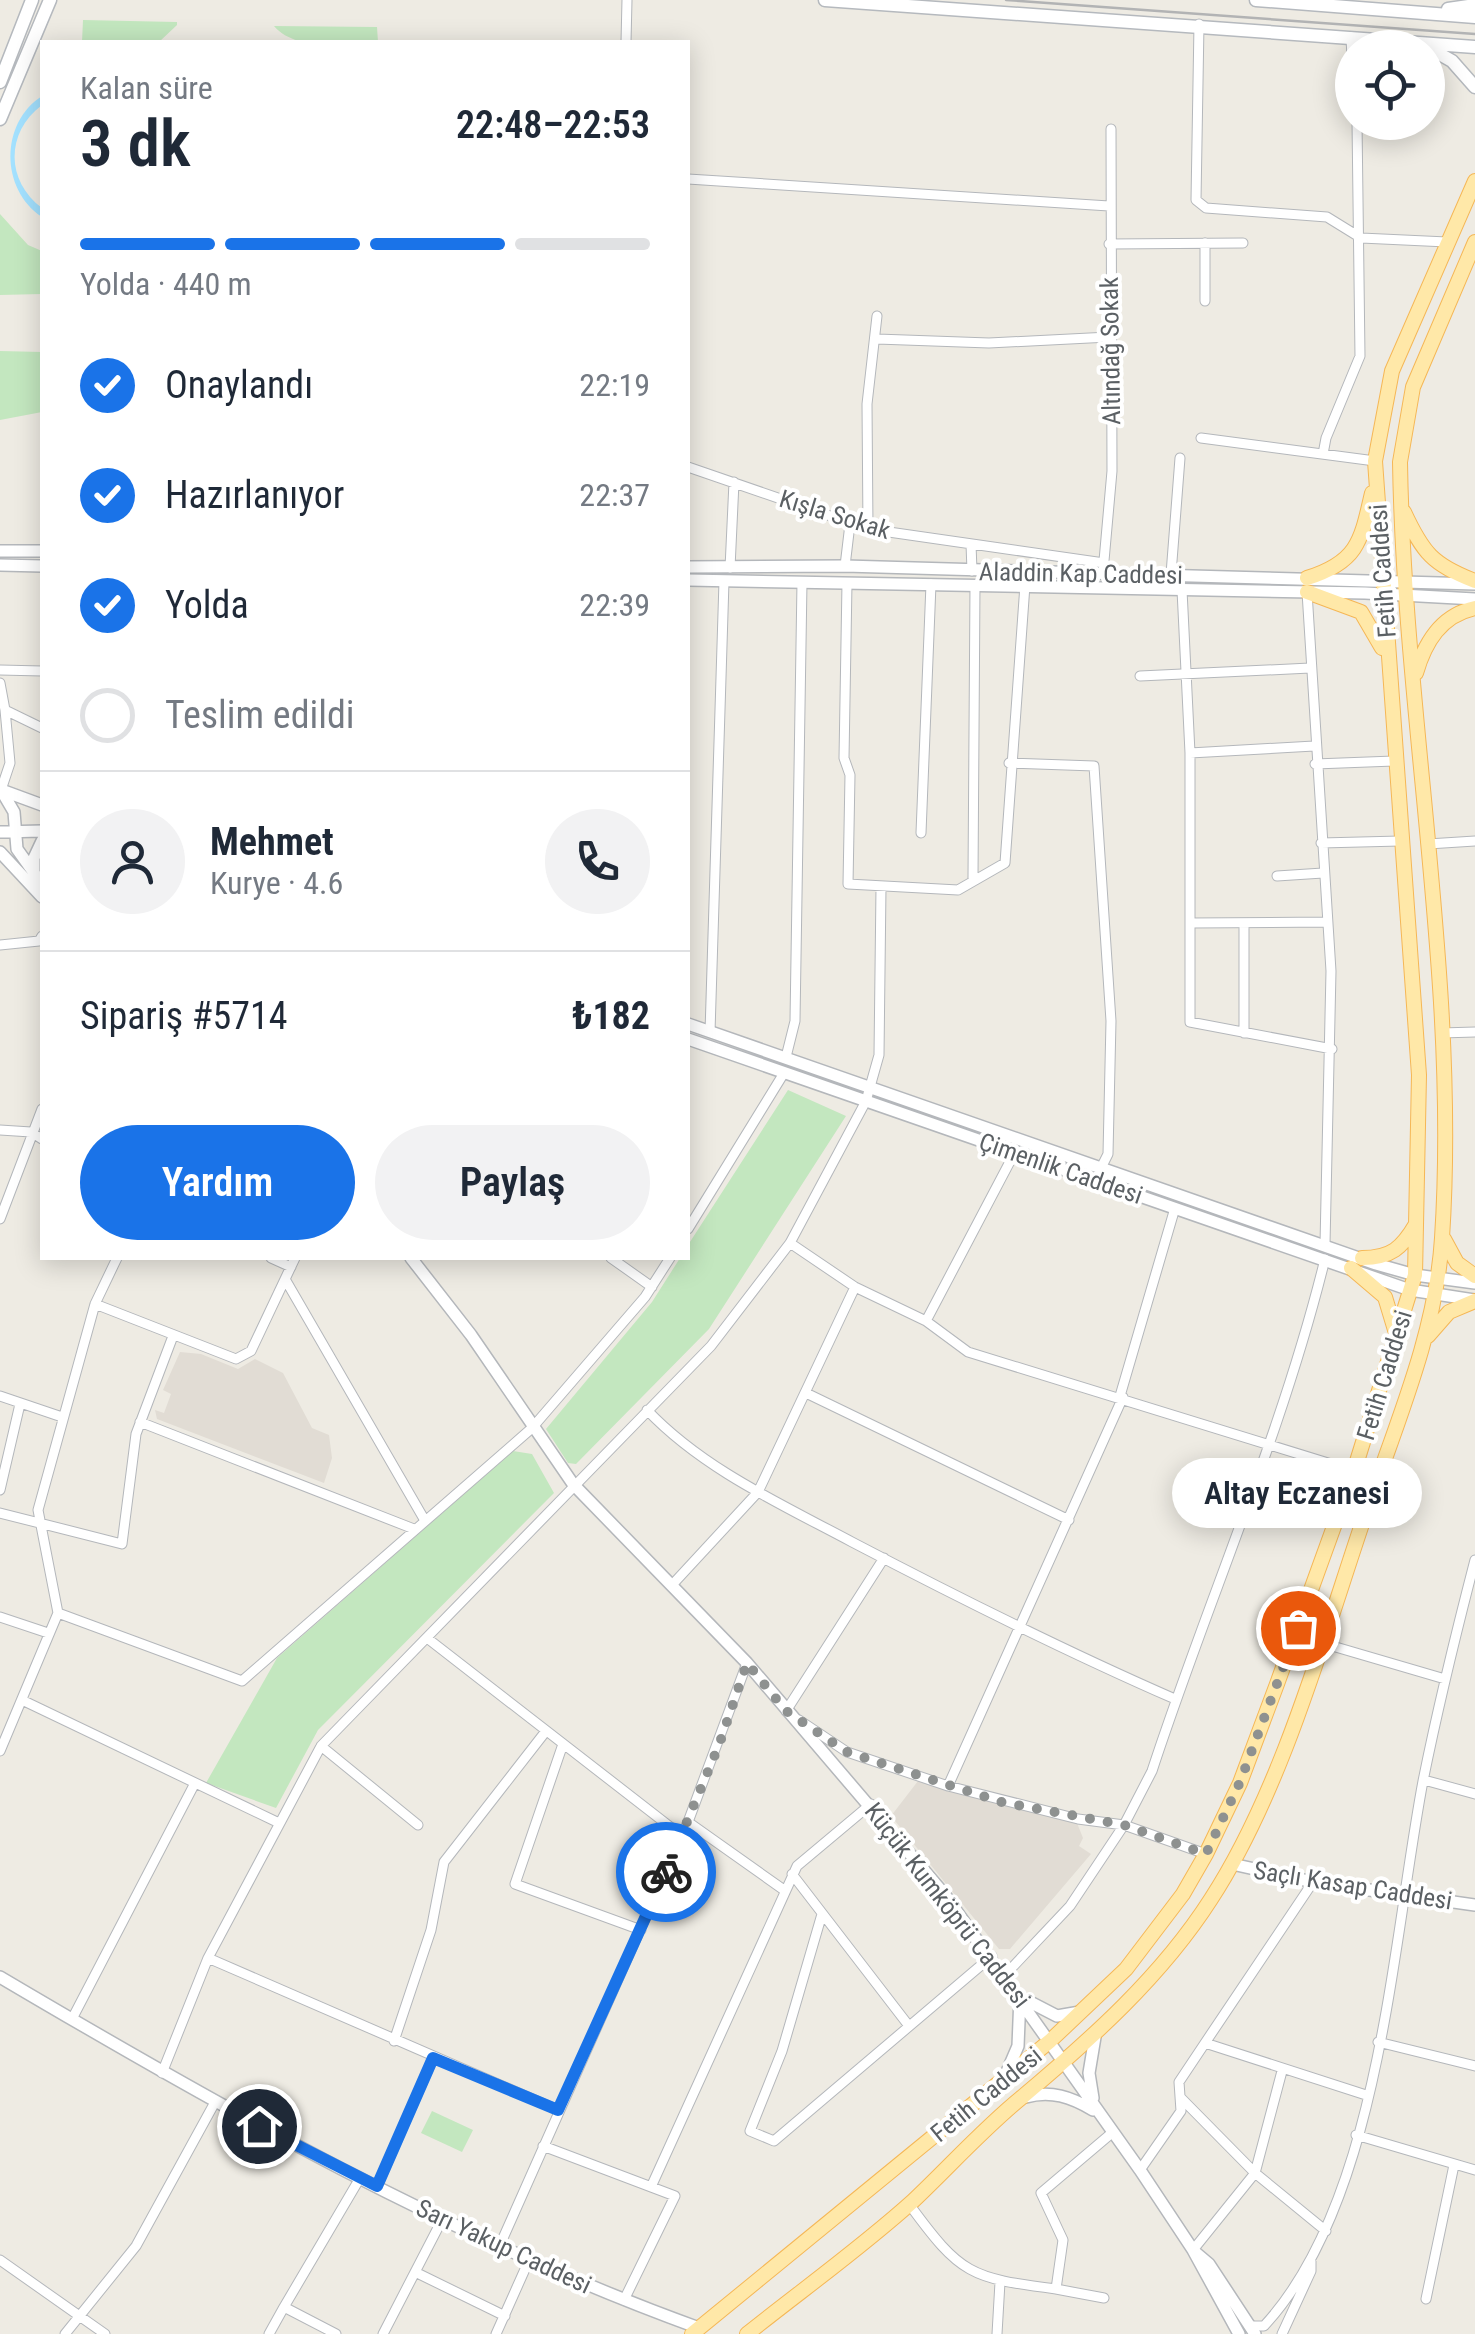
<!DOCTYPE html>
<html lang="tr">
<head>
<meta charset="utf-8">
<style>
  body { margin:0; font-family:"Roboto Condensed",sans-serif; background:#f2f2f3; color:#1f2937; height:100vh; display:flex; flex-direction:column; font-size:38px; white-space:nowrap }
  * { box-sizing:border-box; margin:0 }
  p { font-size:32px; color:#747a83 }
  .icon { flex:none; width:55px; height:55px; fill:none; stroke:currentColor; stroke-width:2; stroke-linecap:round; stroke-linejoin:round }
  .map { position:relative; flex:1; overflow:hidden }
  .side { position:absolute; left:40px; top:40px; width:650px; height:1220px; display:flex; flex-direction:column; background:#fff; border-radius:0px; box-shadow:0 5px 25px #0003 }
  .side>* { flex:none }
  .buttons { position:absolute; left:1335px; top:30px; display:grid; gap:20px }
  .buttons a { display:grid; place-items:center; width:110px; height:110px; border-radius:50%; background:#fff; box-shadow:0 5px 25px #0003; font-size:50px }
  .pin { position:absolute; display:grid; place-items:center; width:85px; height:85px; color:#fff; margin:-42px; border:5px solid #fff; border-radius:50%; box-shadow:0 2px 10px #0007 }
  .courier { position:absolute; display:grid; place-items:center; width:100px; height:100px; margin:-50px; border:8px solid #1a73e8; border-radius:50%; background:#fff; color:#222; box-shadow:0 2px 12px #0007 }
  .bubble { position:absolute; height:70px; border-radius:35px; background:#fff; box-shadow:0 5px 25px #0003; font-size:32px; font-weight:600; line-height:70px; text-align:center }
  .head em { font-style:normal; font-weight:600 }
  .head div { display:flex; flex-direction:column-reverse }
  .head { display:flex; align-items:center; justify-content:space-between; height:170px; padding:0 40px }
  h1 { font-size:65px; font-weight:600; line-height:75px }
  .bar { display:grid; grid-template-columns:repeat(4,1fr); gap:15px 10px; align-content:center; height:120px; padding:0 40px }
  .bar i { height:12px; border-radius:8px; background:#e0e1e3 }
  .bar .active { background:#1a73e8 }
  .bar p { grid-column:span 4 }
  .line { display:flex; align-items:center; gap:25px; padding:0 40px; border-top:2px solid #e0e1e3 }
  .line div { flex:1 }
  .round { display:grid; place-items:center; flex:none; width:105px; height:105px; border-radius:52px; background:#f2f2f3 }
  ol { padding:0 40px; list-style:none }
  li { display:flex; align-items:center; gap:30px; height:110px }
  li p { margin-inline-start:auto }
  li .icon { padding:10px; border-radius:50%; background:#1a73e8; color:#fff; stroke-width:4 }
  li:last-child { color:#747a83 }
  li i { width:55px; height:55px; border:5px solid #e0e1e3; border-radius:50% }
  .primary-button { display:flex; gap:20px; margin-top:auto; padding:20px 40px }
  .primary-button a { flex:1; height:115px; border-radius:60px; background:#1a73e8; color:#fff; font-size:40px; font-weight:600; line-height:115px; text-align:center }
  .primary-button a+a { background:#f2f2f3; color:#1f2937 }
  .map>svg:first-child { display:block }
  .education { fill:#e1dcd4 }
  .green { fill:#c3e7bf }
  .water { fill:#a3e1ff }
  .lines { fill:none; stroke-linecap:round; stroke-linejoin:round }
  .minor-casing { stroke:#b4b7bb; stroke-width:11 }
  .tertiary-casing { stroke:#b4b7bb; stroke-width:14 }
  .secondary-casing { stroke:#b5b9be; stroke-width:15 }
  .primary-casing { stroke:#f5b756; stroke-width:16 }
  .minor { stroke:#fff; stroke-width:9 }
  .tertiary { stroke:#fff; stroke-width:11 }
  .secondary { stroke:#fff; stroke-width:12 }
  .primary { stroke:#ffe8a8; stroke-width:14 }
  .tram { stroke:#b2b3b4; stroke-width:2.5 }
  .done { stroke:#8e9190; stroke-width:10; stroke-dasharray:0 18 }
  .route { stroke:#1a73e8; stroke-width:12 }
  .labels { text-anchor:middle; stroke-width:8; stroke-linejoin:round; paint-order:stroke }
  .street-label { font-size:25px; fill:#5b6064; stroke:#fff }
</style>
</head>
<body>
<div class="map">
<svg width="1475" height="2334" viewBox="0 0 1475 2334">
  <rect width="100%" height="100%" fill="#eeebe3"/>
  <!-- education -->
  <path class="education" d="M180,1352L201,1354L238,1369L255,1359L283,1373L312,1428L329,1435L332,1458L324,1483L157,1419L155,1410L164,1413L171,1394L163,1390Z
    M918,1781L1077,1823L1083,1838L1079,1846L1091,1854L1010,1949H999L891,1816Z"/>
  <!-- green -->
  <path class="green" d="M83,20L177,22V25L159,42H82Z
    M274,26L377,27L378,42C344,43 296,52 274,26Z
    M0,214L28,245L42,251V294L0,295Z
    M0,351L42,352V412L0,420Z
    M788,1090L846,1116L709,1329L576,1464L568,1463L546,1429L652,1302L680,1258H688V1245Z
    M513,1451L532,1454L554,1493L318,1730L276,1808L206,1783L277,1658Z
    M432,2111L473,2130L462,2152L421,2133Z"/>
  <!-- water -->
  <path class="water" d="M42,96V105C5,133 6,181 42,208V217C0,189 0,123 42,96Z"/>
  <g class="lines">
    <defs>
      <path id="minor" d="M1199,24L1196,200L1206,208L1327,217L1361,238L1447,242
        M1351,37L1352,59
        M626,42L627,0
        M688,179L1109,206
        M1109,244L1243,243
        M1205,301V243
        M877,339L989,343L1109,337
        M1201,438L1375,461
        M1323,454L1326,438L1360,356L1357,122
        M688,467L868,529L1104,563
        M868,529L867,404L877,316
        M971,544L972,571
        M845,566L850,524
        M730,568L734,482
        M1103,572L1112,471L1111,129
        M1171,574L1180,458
        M847,583L844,758L850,775L848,884L958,890L1005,863L1025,585
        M1182,590L1190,753V1022L1332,1049
        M1307,592L1331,971L1325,1244
        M0,670L42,671
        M1140,676L1310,668
        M0,683L5,710
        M1190,753L1314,746
        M1009,763L1094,766L1111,1021L1108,1154L1102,1166
        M1315,764L1394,761
        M1,790L10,763L5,710L42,728
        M921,833L931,584
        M1321,843L1400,841
        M1428,844L1475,841
        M1277,876L1323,873
        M973,878L975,585
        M1191,923L1327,922
        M1244,924V1033
        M0,945L39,941L42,936
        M710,1032L724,581
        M1441,1033L1475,1032
        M786,1057L795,1021L802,582
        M0,1130L31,1132L42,1139
        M0,1219L42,1109
        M688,1229L784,1073
        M790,1243L855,1287L926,1321L968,1352L1354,1471
        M117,1258L95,1304L38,1510L58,1613L242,1681L532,1428L645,1297L670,1258
        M271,1258L291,1267
        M611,1258L652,1287
        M285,1279L424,1519
        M95,1304L236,1359L251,1351L295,1258
        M926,1321L1015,1152
        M806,1393L1069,1520
        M0,1396L62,1417
        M1120,1396L1175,1208
        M647,1410C703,1469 781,1504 852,1542C959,1598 1065,1651 1175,1699
        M140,1422L414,1529
        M0,1490L20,1404
        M0,1513L122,1544L136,1434L173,1336
        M672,1585L758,1492L855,1287
        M0,1617L48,1633
        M427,1638L682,1836
        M1322,1643L1445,1679
        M24,1701L277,1822
        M786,1711L884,1558
        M799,1720L847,1752L948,1786L1078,1819L1124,1825L1206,1854
        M563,1744L515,1884L641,1930
        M321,1746L418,1825
        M0,1751L58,1613
        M1424,1780L1475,1794
        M948,1786L1123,1397
        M688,1822L784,1890
        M792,1874L909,2026
        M822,1914L782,2051L750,2131L774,2141L992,1956
        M208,1958L558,2110
        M1005,1975L1070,1906L1124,1825L1152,1771C1208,1600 1282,1434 1325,1259
        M72,2019L195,1783
        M394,2041L431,1930L444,1862L546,1731
        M1378,2042L1475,2066
        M1205,2043L1313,1882
        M162,2073L208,1958L321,1746L711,1346L790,1243L866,1101L879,1055L881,887
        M1181,2098L1255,2173L1326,2231
        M1356,2135L1475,2170
        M543,2146L675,2196L624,2300
        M1140,2170L1181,2111L1179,2082L1205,2043L1366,2095
        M377,2186L433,2058
        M651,2187L797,1866L871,1804
        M909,2204C961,2275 970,2278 1056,2289L1063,2240L1041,2193L1113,2132
        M500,2245L688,1822L747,1663
        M1193,2250L1255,2173L1282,2071
        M0,2260L105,2334
        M415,2272L505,2316
        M1056,2289L1104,2298
        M1426,2299L1454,2165
        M1250,2326H1264C1379,2202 1392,1945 1423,1781C1438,1707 1456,1633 1475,1560
        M65,2334L136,2246L214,2104
        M269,2334L284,2307
        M336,2334L284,2307L360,2178
        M383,2334L443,2218
        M496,2334L530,2258
        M997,2334L1000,2282
        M1282,2334L1311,2271V2261"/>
      <path id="tertiary" d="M0,551H42
        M0,565L42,566
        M688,567L845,566L1475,584
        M688,580L1365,593L1475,599
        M1,790L14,812L17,849L42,884
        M4,791L42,805
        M0,832L42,831
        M0,852L42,897
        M34,873V858L42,841
        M688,1024L1376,1264L1415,1275L1475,1283
        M688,1039L1410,1290L1475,1300
        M411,1258L471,1335L573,1484L747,1663L945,1895L1140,2170L1193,2250L1239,2334
        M1232,1864L1313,1882L1475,1905
        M0,1977C225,2110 453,2239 699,2328
        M1028,2001L1057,2016L1080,2012
        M1006,2074L1018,2046L1020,1996
        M1026,2097C1051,2090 1071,2097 1093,2110
        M1093,2098L1089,2073L1095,2037
        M1196,2253L1209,2264L1255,2334"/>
      <path id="secondary" d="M825,0L1475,47
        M1256,0L1475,17
        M1448,9L1475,5
        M1429,48L1452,61L1475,87
        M0,82L32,0
        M0,119L50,0"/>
      <path id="primary" d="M1404,512C1423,553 1433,565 1475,581
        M1307,578C1358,562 1361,541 1372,493
        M1307,592L1361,612L1382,648
        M1416,673C1425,642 1441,615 1475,608
        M1444,1239L1457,1263L1475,1276
        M1362,1258C1391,1258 1402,1248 1416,1224
        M1351,1268L1385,1297L1395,1330
        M1428,1336L1449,1312L1475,1301
        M692,2334L1050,2041L1126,1969L1183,1894L1206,1854L1240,1783L1277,1684L1354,1471L1415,1275L1419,1075L1375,461L1392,371L1475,181
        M747,2334C802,2290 861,2248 913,2201C949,2167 983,2129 1021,2098C1091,2039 1161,1977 1211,1899C1280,1793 1322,1643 1362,1524C1393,1431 1436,1336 1442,1238C1459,981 1404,719 1400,462L1413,387L1475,242"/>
    </defs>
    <!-- minor casing -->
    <use href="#minor" class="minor-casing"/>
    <!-- tertiary casing -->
    <use href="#tertiary" class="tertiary-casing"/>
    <!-- secondary casing -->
    <use href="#secondary" class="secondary-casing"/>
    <!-- primary casing -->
    <use href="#primary" class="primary-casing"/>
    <!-- minor -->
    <use href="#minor" class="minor"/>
    <!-- tertiary -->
    <use href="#tertiary" class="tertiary"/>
    <!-- secondary -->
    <use href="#secondary" class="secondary"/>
    <!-- primary -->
    <use href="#primary" class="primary"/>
    <!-- tram -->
    <path class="tram" d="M1006,0L1475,34"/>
  </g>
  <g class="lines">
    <!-- done -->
    <path class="done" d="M666,1872L719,1745L747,1663L786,1711L847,1752L1001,1802L1124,1825L1206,1854L1240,1782L1298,1628"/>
    <!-- route -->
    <path class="route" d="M259,2126L377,2186L433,2058L558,2110L666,1872"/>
  </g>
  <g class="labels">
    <!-- street labels -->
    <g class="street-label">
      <text transform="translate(1110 351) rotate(-91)" y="9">Altındağ Sokak</text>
      <text transform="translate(835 514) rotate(17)" y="9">Kışla Sokak</text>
      <text transform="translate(1382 571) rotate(-94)" y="9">Fetih Caddesi</text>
      <text transform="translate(1081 573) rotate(1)" y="9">Aladdin Kap Caddesi</text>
      <text transform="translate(1061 1168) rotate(19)" y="9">Çimenlik Caddesi</text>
      <text transform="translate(1384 1375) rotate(-73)" y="9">Fetih Caddesi</text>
      <text transform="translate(1353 1885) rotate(9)" y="9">Saçlı Kasap Caddesi</text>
      <text transform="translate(948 1905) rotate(52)" y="9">Küçük Kumköprü Caddesi</text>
      <text transform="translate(986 2094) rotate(-39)" y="9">Fetih Caddesi</text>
      <text transform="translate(504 2246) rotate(25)" y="9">Sarı Yakup Caddesi</text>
    </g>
  </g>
</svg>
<div class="buttons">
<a><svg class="icon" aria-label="locate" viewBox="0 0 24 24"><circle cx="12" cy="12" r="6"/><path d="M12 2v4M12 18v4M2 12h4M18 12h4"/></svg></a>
</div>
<div class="pin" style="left:1298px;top:1628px;background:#ea580c"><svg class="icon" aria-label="bag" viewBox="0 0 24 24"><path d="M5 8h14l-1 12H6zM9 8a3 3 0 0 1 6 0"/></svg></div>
<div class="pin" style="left:259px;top:2126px;background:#1f2937"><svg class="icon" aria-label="home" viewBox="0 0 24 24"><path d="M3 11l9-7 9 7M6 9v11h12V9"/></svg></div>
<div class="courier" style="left:666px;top:1872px"><svg class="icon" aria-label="bike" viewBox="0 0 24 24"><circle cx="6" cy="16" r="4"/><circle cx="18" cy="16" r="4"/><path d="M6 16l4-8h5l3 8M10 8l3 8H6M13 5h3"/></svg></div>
<div class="bubble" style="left:1172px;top:1458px;width:250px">Altay Eczanesi</div>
<section class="side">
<div class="head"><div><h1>3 dk</h1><p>Kalan süre</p></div><em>22:48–22:53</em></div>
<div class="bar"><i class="active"></i><i class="active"></i><i class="active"></i><i></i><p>Yolda · 440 m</p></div>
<ol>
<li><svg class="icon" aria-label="check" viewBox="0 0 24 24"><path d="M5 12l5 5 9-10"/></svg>Onaylandı<p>22:19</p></li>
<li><svg class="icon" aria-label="check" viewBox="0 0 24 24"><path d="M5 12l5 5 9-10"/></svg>Hazırlanıyor<p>22:37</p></li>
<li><svg class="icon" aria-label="check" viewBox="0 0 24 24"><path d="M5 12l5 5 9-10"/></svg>Yolda<p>22:39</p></li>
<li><i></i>Teslim edildi</li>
</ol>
<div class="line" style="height:180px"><a class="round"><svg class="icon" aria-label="person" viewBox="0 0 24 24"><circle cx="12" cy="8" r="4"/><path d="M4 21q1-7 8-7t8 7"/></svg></a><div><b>Mehmet</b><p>Kurye · 4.6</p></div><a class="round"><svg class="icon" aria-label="phone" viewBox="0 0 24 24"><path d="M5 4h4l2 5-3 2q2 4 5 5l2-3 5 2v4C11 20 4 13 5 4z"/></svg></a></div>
<div class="line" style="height:130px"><div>Sipariş #5714</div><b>₺182</b></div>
<div class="primary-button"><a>Yardım</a><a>Paylaş</a></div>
</section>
</div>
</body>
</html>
